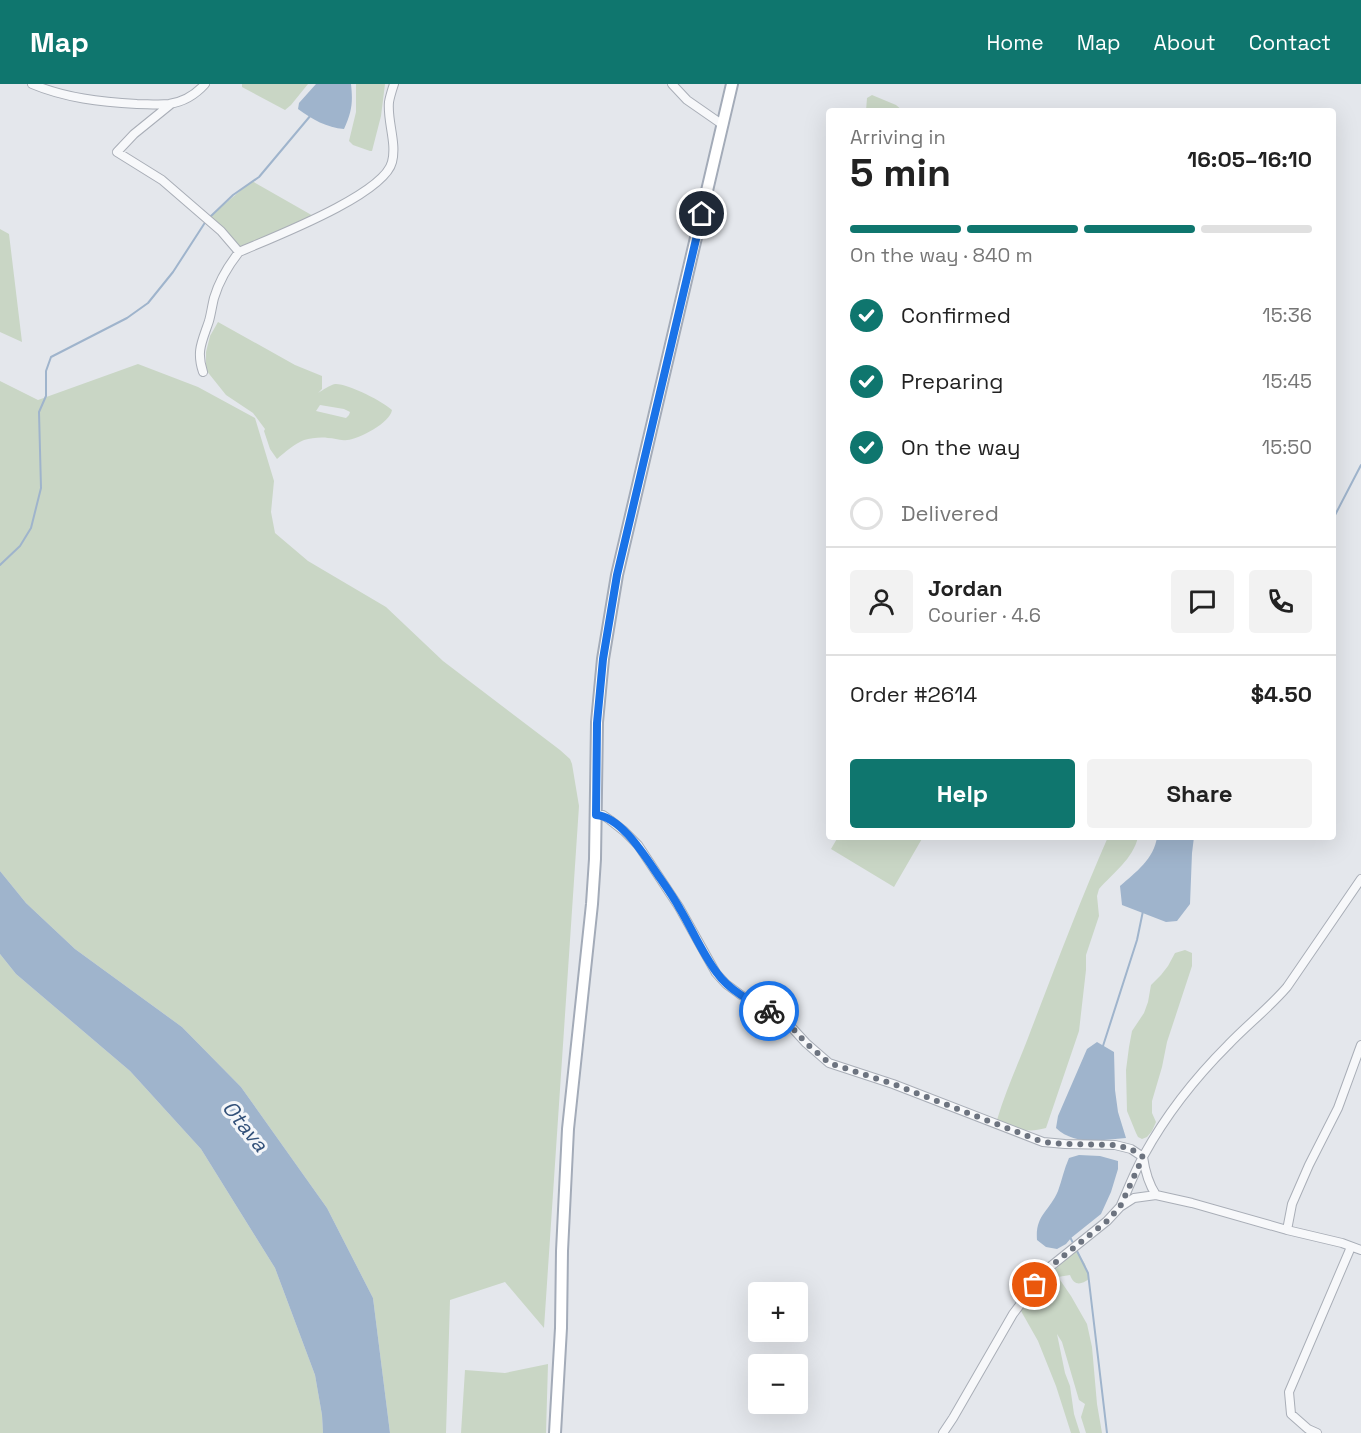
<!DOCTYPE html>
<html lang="en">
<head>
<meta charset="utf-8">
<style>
  body { margin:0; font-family:"Space Grotesk",sans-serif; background:#f2f2f2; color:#222; height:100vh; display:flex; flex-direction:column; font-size:22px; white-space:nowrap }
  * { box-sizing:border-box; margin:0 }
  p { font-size:20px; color:#767676 }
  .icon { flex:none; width:33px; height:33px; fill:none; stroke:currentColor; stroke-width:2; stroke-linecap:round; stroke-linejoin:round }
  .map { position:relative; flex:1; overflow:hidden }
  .sheet { position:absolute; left:826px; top:24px; width:510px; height:732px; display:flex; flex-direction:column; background:#fff; border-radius:6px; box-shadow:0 6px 24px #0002 }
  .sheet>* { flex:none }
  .tools { position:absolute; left:748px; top:1198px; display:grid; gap:12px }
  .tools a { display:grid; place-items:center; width:60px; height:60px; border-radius:6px; background:#fff; box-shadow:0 6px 24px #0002; font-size:30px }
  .pin { position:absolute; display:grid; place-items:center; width:51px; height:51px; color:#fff; margin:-26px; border:3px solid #fff; border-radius:50%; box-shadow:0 2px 6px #0007 }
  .courier { position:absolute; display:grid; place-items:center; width:60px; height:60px; margin:-30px; border:4px solid #1a73e8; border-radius:50%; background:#fff; color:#222; box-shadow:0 2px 8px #0007 }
  .headline em { font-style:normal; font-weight:700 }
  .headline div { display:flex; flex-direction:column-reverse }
  .headline { display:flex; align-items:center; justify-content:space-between; height:102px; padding:0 24px }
  h1 { font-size:39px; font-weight:700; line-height:45px }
  .bar { display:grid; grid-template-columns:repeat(4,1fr); gap:9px 6px; align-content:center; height:72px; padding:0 24px }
  .bar i { height:8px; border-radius:4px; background:#e0e0e0 }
  .bar .on { background:#0f766e }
  .bar p { grid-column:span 4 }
  .line { display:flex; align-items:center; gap:15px; padding:0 24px; border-top:2px solid #e0e0e0 }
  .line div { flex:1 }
  .round { display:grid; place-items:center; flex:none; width:63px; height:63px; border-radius:6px; background:#f2f2f2 }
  ol { padding:0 24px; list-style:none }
  li { display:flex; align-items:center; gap:18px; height:66px }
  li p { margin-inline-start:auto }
  li .icon { padding:6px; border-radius:50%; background:#0f766e; color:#fff; stroke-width:4 }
  li:last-child { color:#767676 }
  li i { width:33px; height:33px; border:3px solid #e0e0e0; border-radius:50% }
  .primary-button { display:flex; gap:12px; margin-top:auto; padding:12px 24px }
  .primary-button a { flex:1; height:69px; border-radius:6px; background:#0f766e; color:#fff; font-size:24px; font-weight:700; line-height:69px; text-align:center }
  .primary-button a+a { background:#f2f2f2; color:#222 }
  header { display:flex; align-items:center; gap:36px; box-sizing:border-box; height:84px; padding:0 30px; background:#0f766e; color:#fff }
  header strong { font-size:28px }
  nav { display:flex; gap:33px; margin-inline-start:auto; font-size:21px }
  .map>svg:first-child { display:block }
  .green { fill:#c9d6c5; fill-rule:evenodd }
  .water { fill:#9fb4cc }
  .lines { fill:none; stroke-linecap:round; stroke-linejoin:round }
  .stream { stroke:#9fb4cc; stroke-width:2 }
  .minor-casing { stroke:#a9aeb7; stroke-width:10 }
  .major-casing { stroke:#a3abb8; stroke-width:14 }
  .minor { stroke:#f7f8fa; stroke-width:8 }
  .major { stroke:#fff; stroke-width:10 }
  .done { stroke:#6c737f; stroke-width:6; stroke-dasharray:0 10.8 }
  .route { stroke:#1a73e8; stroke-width:8 }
  .labels { text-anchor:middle; stroke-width:6; stroke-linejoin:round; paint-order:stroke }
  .water-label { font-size:21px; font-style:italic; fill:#34527a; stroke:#f4f6f9 }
</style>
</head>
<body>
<header>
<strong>Map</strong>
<nav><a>Home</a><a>Map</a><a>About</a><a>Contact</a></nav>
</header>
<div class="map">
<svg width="1361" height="1349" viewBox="0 0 1361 1349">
  <rect width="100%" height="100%" fill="#e4e7ec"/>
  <!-- green -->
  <path class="green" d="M242,0H308L291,21L285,26L242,3Z
    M356,0H385L381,32L372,67H370L353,61L349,57L356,28Z
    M872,11L896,21L903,27H866L867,14Z
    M252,97L315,133L268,151L253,160L238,165L208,133C223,122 237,109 252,97Z
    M0,145L9,150L22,258L0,248Z
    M218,238L295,281L322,292V305L318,309C323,306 330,301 335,300C347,299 384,318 392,326C390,339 359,355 347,356C340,357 334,354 328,354C321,353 311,354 304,356C294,360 285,368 277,375L270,365L264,347L265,345L253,329L226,311L206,286V268L210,252ZM320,321L344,325L350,328L349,331L346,334L316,327Z
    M138,280L198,303L255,334L274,397L271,428L275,449L308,477L386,523L443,577L560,666L570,675L572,680L579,722L544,1244L505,1198L450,1216L446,1349H390L373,1214L327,1124L241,1003L182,943L75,865L26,819L0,787V297L38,316Z
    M838,753H923L894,803L831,765Z
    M1108,753H1138C1133,775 1113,789 1099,805L1097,812L1099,832L1086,871V886L1079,947L1046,1044C1025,1050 1016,1044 997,1036C1006,1005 1020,976 1031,946C1056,881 1080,817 1108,753Z
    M1185,866L1192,869V882L1167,958L1162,983L1152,1017V1029L1156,1038L1152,1047L1147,1053L1142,1055L1138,1053L1136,1049L1127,1027L1126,986L1129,963L1132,947L1144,929L1148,918L1151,901L1161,891L1168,882L1175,869Z
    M0,870L16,890L130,987L201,1065L275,1184L315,1291L322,1331L323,1349H0Z
    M1077,1167L1085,1180L1089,1195C1081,1201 1074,1202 1070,1191L1058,1193L1071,1212L1087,1240L1092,1263L1097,1320L1102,1349H1086L1081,1333L1085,1320L1079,1316L1062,1258L1057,1250L1065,1289L1070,1302L1074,1330L1080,1349H1071L1056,1302L1038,1257L1021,1227L1050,1190L1055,1186L1064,1175Z
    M548,1280L546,1349H461L465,1286L505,1289Z"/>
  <!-- water -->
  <path class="water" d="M316,0H351C353,18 352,28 344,45C327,44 312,35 298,25L299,19Z
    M1157,753H1194L1192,769L1190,820L1177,837L1166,838L1122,821L1120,802C1136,788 1154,775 1157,753Z
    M0,787L26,819L75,865L182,943L241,1003L327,1124L373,1214L390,1349H323L322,1331L315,1291L275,1184L201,1065L130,987L16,890L0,870Z
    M1097,958L1114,968L1115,1006L1118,1028L1126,1054C1102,1056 1075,1062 1056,1044L1058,1032L1087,965Z
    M1079,1071L1100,1072L1118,1077V1085L1111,1108L1101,1130L1071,1154L1066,1160L1057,1165L1046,1163L1037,1156C1035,1131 1049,1128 1058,1107C1062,1096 1064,1085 1069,1074Z"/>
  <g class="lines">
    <!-- stream -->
    <path class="stream" d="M210,133L233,111L259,93L311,31
      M1334,433L1361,381
      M0,481L20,462L31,444L41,404L39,328L46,312V287L51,273L127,234L148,219L173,188L206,137
      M1103,962L1137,856L1143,827
      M1070,1153L1088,1189L1107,1349"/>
    <defs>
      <path id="minor" d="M32,0C65,14 101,18 137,20C147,20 159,21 169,20C183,18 196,10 205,0
        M672,0L687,16L723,41
        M171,20L134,50L117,68L162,96L221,147L239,168
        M203,288C196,267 202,258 209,237C211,230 212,222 214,214C219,197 228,182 239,168C271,154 384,111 392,78C397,59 387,37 389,18C390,12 392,6 394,0
        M596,731H603L610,736L624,747L638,761L679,823L716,889L726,900L741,911L784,935L806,959L829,979L893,1000L1043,1058L1065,1060L1115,1061L1131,1065L1143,1073C1145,1087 1148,1099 1156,1111
        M1121,1121C1128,1105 1135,1087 1144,1071C1166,1031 1195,994 1228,961C1247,941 1269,924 1287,903L1361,795
        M1287,1146L1292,1120L1309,1081L1338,1024L1361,961
        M943,1349L953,1334L1013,1230L1046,1186L1107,1137L1120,1123L1134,1114L1156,1111L1192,1119L1287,1146L1342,1159L1361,1166
        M1317,1349L1308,1345L1291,1330L1289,1308L1351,1163"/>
      <path id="major" d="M555,1349L561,1244L562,1167L568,1045L592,820L595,775L597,638L603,575L617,491L732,0"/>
    </defs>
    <!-- minor casing -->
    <use href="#minor" class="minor-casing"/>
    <!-- major casing -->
    <use href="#major" class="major-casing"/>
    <!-- minor -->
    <use href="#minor" class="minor"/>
    <!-- major -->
    <use href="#major" class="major"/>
  </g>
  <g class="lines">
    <!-- done -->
    <path class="done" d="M769,927L784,935L806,959L829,979L893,1000L1043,1058L1065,1060L1115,1061L1131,1065L1143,1073L1120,1123L1107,1137L1046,1186L1035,1201"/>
    <!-- route -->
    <path class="route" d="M702,130L617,491L603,575L597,639L596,731C622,733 646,774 660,794C667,804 674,814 680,825C692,845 703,871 717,889C729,906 750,917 769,927"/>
  </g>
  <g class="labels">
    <!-- water labels -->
    <g class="water-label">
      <text transform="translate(245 1042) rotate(51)" y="7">Otava</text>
    </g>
  </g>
</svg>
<div class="tools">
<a>+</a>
<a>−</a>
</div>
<div class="pin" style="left:1035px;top:1201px;background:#ea580c"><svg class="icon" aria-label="bag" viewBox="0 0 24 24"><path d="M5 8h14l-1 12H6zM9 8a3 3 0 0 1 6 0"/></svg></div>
<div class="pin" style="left:702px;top:130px;background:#1f2937"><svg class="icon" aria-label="home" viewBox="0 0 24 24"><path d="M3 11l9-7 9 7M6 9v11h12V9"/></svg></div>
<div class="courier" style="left:769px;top:927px"><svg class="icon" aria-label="bike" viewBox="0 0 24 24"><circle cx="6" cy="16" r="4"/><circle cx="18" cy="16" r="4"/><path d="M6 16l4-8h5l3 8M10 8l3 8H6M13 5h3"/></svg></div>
<section class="sheet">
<div class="headline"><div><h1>5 min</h1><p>Arriving in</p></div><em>16:05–16:10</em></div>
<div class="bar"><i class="on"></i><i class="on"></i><i class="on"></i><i></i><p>On the way · 840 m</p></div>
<ol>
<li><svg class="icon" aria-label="check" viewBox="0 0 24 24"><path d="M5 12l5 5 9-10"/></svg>Confirmed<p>15:36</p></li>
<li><svg class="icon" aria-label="check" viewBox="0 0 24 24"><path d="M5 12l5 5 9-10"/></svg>Preparing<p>15:45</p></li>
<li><svg class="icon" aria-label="check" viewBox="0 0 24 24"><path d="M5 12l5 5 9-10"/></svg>On the way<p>15:50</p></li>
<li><i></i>Delivered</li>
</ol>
<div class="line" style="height:108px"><a class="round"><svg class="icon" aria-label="person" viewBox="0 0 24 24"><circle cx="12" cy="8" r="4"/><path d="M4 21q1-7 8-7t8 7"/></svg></a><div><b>Jordan</b><p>Courier · 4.6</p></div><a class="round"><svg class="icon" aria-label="chat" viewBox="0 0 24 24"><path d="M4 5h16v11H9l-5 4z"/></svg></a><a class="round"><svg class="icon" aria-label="phone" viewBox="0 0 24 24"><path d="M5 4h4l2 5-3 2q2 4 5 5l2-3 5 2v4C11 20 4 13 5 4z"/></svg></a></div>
<div class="line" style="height:78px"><div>Order #2614</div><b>$4.50</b></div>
<div class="primary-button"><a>Help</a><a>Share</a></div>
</section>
</div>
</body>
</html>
